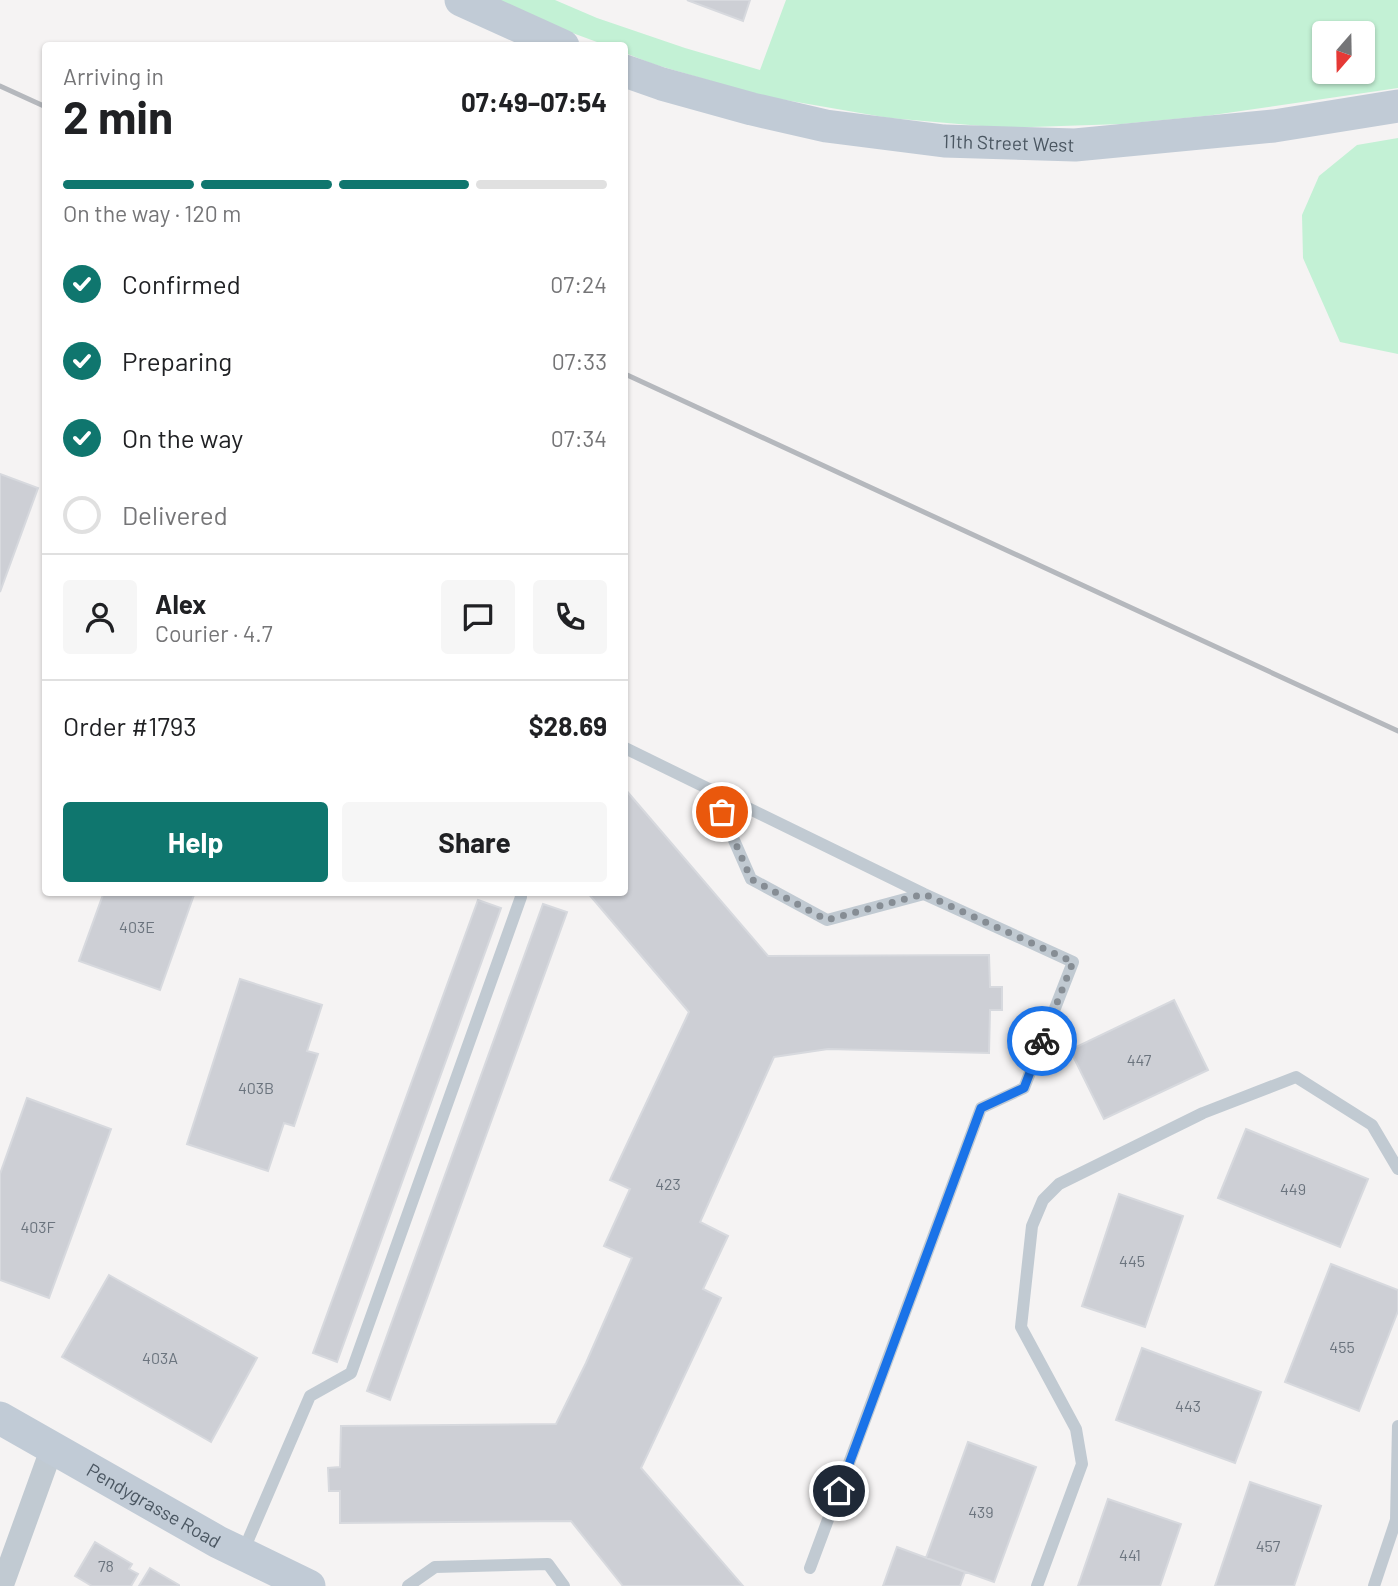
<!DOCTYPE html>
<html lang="en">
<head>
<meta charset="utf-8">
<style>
  body { margin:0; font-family:Barlow,sans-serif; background:#f6f6f6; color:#202124; height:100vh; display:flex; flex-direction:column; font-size:26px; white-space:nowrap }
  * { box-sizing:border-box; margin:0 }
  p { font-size:23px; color:#757577 }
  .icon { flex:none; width:38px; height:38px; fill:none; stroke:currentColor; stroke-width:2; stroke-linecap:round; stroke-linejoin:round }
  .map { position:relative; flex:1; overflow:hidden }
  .drawer { position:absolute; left:42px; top:42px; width:586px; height:854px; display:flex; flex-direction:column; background:#fff; border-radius:7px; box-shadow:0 2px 5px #0004 }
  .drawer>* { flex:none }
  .needle { width:46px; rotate:200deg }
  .tools { position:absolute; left:1312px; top:21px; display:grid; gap:14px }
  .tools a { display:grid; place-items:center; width:63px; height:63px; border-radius:7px; background:#fff; box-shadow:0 2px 5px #0004; font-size:35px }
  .pin { position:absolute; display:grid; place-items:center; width:60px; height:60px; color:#fff; margin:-30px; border:4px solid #fff; border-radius:50%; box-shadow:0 2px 7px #0007 }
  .courier { position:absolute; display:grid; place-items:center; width:70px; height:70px; margin:-35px; border:5px solid #1a73e8; border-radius:50%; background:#fff; color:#222; box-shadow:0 2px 9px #0007 }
  .headline em { font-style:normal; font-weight:700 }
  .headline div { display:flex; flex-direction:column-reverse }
  .headline { display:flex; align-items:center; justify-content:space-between; height:119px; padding:0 21px }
  h1 { font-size:46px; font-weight:700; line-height:52px }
  .bar { display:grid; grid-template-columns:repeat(4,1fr); gap:10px 7px; align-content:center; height:84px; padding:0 21px }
  .bar i { height:9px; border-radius:5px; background:#e0e0e0 }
  .bar .on { background:#0f766e }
  .bar p { grid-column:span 4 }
  .line { display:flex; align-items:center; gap:18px; padding:0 21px; border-top:2px solid #e0e0e0 }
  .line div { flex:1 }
  .round { display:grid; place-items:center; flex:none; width:74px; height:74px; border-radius:7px; background:#f6f6f6 }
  ol { padding:0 21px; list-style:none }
  li { display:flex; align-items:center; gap:21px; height:77px }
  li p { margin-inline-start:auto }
  li .icon { padding:7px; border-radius:50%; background:#0f766e; color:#fff; stroke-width:4 }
  li:last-child { color:#757577 }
  li i { width:38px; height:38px; border:4px solid #e0e0e0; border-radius:50% }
  .primary-button { display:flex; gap:14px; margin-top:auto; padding:14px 21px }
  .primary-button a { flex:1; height:80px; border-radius:7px; background:#0f766e; color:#fff; font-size:28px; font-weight:700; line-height:80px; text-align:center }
  .primary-button a+a { background:#f6f6f6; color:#202124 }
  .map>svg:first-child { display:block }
  .green { fill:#c3f1d5; fill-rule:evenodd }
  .building { fill:#cdcfd5; stroke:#d7d9de; stroke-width:2 }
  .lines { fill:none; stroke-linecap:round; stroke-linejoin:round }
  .lane { stroke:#c1cad2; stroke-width:12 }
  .street { stroke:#c1cad2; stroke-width:23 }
  .secondary { stroke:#c1cbd6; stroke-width:33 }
  .rail { stroke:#b5b8bd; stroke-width:5 }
  .done { stroke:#868d94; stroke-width:7; stroke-dasharray:0 12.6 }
  .route { stroke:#1a73e8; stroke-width:9 }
  .labels { text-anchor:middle; stroke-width:7; stroke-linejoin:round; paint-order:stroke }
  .number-label { font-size:16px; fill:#6b747e }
  .street-label { font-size:19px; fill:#4a5661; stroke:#fff }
</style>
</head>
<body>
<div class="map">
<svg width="1398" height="1586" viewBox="0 0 1398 1586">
  <rect width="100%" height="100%" fill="#f5f3f3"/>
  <!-- green -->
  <path class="green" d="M496,0H555L597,18L685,48L760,70L786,0H1398V88L1206,116L1122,124L1005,128L889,118L762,96L653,64L625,53V46L605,45L551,25ZM1325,33H1363V72H1325Z
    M1398,138V354L1340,342L1303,258L1302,215L1319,176L1357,145Z"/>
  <!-- building -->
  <path class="building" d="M687,0H750L743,21Z
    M0,474L38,488L0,592Z
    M625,789L768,956L989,955L990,987H1002V1010H990L989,1053L828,1049L774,1057L700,1222L728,1236L703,1289L721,1298L641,1468L743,1586H623L571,1521L340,1523V1491H329L328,1468L340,1467L341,1426L556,1424L586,1363L632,1258L604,1246L630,1189L610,1180L689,1012L587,892H625Z
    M104,892H195L160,990L79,961Z
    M478,900L501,908L337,1362L313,1353Z
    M543,904L567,912L390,1400L367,1391Z
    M240,979L322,1005L307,1051L318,1054L294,1126L284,1123L268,1171L187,1144Z
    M1174,1000L1208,1070L1104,1119L1070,1050Z
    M27,1098L111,1129L49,1298L0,1280V1174Z
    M1246,1129L1368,1179L1340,1247L1218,1198Z
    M1119,1194L1183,1216L1145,1327L1082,1306Z
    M1331,1264L1398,1290V1311L1359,1411L1285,1382Z
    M109,1275L257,1358L211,1442L62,1357Z
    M1142,1348L1261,1392L1235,1463L1116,1420Z
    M968,1442L1036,1467L994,1582L926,1558Z
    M1250,1482L1321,1506L1294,1586H1215Z
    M1108,1499L1181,1524L1160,1586H1078Z
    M95,1542L132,1564L129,1569L138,1574L131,1586H92L75,1576Z
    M897,1547L965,1572L960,1586H883Z
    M150,1568L179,1585V1586H139Z"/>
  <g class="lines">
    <!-- lane -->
    <path class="lane" d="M625,748L924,894L1073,962L1024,1088L981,1108L810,1568
      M712,790L751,879L827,920L924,894
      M242,1554L310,1396L351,1373L521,897L520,892
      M408,1586L435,1567L548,1564L564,1586
      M1037,1586L1082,1464L1076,1429L1021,1327L1032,1226L1043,1200L1059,1184L1203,1113L1296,1077L1372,1125L1398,1169
      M1374,1586L1396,1520L1398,1426"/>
    <!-- street -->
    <path class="street" d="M2,1586L52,1448"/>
    <!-- secondary -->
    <g class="secondary">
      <path d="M461,0L563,46"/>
      <path id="s1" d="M625,71L662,84L752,109L826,126L944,141L1075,145L1274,126L1398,106"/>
      <path id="s2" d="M0,1418L218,1542L309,1586"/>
    </g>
    <!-- rail -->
    <path class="rail" d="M0,86L46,107
      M625,374L1398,731"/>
  </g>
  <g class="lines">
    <!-- done -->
    <path class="done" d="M722,812L751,879L827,920L924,894L1073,962L1042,1041"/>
    <!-- route -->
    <path class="route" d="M839,1491L981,1108L1024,1088L1042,1041"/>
  </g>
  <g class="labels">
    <!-- number labels -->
    <g class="number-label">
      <text x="137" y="933">403E</text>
      <text x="1139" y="1066">447</text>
      <text x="256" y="1094">403B</text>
      <text x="668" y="1190">423</text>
      <text x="1293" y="1195">449</text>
      <text x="38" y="1233">403F</text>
      <text x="1132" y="1267">445</text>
      <text x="1342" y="1353">455</text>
      <text x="160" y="1364">403A</text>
      <text x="1188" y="1412">443</text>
      <text x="981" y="1518">439</text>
      <text x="1268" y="1552">457</text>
      <text x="1130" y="1561">441</text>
      <text x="106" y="1572">78</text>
    </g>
    <!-- street labels -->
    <g class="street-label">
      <text dy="7" stroke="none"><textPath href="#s1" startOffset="392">11th Street West</textPath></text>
      <text dy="7" stroke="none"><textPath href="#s2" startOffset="177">Pendygrasse Road</textPath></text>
    </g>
  </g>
</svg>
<div class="tools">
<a><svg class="needle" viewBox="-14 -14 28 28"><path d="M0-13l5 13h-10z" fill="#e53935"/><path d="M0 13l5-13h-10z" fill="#757577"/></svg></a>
</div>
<div class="pin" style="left:722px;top:812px;background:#ea580c"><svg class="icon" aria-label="bag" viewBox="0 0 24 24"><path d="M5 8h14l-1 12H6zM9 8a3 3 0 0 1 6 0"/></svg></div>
<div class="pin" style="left:839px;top:1491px;background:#1f2937"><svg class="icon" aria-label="home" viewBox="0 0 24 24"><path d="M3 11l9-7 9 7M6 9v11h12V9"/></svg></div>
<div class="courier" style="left:1042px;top:1041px"><svg class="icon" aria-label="bike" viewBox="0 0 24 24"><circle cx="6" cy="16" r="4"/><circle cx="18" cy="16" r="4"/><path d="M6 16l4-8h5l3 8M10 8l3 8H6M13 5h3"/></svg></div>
<section class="drawer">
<div class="headline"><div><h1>2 min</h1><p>Arriving in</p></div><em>07:49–07:54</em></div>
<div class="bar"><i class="on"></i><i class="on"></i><i class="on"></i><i></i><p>On the way · 120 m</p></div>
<ol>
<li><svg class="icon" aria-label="check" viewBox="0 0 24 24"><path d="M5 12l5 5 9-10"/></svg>Confirmed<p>07:24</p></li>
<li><svg class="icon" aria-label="check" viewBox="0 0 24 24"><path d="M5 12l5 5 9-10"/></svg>Preparing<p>07:33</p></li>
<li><svg class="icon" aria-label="check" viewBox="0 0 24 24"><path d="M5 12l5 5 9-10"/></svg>On the way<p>07:34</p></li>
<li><i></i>Delivered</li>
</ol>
<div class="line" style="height:126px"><a class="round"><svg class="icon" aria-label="person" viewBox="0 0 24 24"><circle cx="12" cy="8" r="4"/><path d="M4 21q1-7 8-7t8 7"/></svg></a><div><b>Alex</b><p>Courier · 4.7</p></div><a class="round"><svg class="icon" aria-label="chat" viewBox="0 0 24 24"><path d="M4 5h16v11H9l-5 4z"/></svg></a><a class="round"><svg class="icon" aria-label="phone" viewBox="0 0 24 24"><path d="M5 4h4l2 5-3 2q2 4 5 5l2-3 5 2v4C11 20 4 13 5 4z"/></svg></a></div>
<div class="line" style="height:91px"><div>Order #1793</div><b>$28.69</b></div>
<div class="primary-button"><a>Help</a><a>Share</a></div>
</section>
</div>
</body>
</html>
